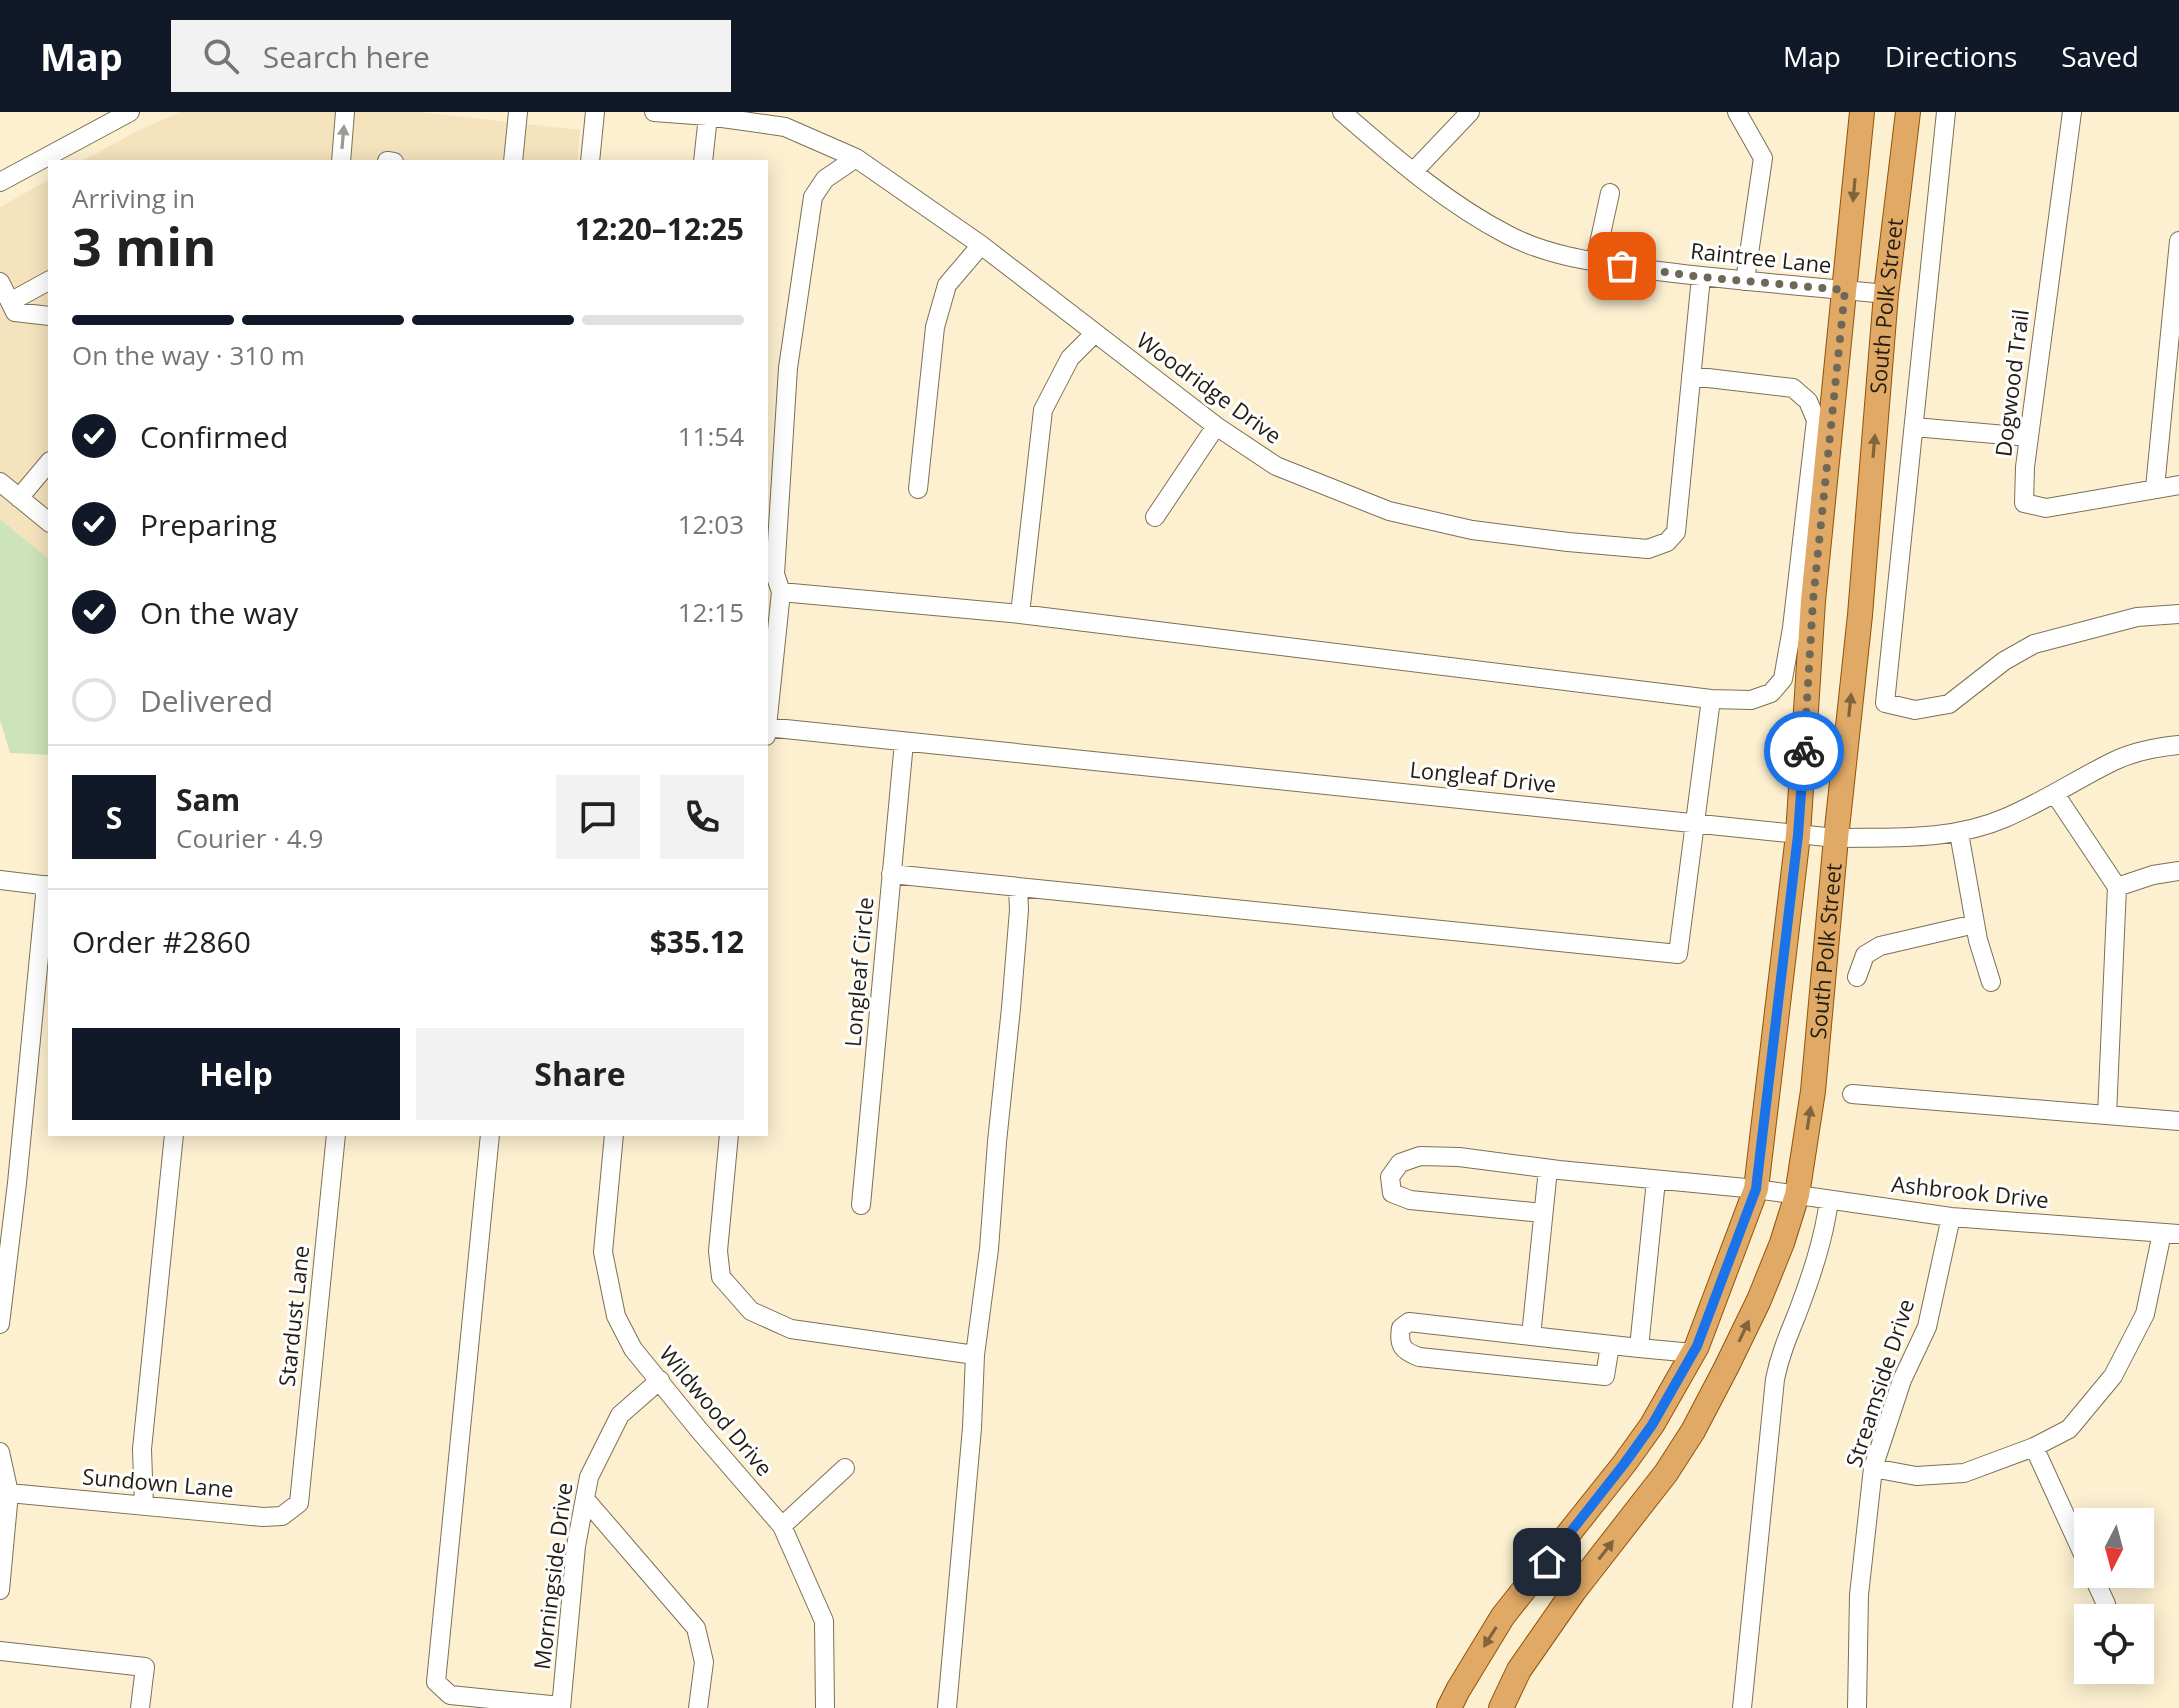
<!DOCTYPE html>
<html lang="en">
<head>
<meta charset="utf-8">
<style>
  body { margin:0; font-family:"Open Sans",sans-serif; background:#f2f2f2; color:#222; height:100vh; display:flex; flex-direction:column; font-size:30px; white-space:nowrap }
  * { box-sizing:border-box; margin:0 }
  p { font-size:26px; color:#767676 }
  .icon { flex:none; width:44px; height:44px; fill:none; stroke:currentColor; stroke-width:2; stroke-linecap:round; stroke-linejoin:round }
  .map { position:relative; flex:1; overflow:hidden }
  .panel { position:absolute; left:48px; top:48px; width:720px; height:976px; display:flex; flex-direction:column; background:#fff; border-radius:0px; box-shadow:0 4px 20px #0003 }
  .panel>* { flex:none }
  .needle { width:52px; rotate:186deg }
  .tools { position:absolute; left:2074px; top:1396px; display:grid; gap:16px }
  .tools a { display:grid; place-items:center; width:80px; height:80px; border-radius:0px; background:#fff; box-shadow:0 4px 20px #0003; font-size:40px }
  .pin { position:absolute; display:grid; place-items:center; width:68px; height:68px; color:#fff; margin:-34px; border-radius:16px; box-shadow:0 4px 12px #0006 }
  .courier { position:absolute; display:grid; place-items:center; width:80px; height:80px; margin:-40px; border:6px solid #1a73e8; border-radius:50%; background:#fff; color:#222; box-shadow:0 2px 10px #0007 }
  .overview em { font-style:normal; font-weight:700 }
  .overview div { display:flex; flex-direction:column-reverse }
  .overview { display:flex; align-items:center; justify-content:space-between; height:136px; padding:0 24px }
  h1 { font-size:52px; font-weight:700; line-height:60px }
  .bar { display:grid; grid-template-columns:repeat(4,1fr); gap:12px 8px; align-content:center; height:96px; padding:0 24px }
  .bar i { height:10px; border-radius:6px; background:#e0e0e0 }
  .bar .on { background:#111827 }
  .bar p { grid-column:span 4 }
  .line { display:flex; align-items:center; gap:20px; padding:0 24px; border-top:2px solid #e0e0e0 }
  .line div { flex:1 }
  .round { display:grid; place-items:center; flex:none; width:84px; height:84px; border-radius:0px; background:#f2f2f2 }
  ol { padding:0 24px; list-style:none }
  li { display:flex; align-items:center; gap:24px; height:88px }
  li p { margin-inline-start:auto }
  li .icon { padding:8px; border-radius:50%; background:#111827; color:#fff; stroke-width:4 }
  li:last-child { color:#767676 }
  li i { width:44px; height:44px; border:4px solid #e0e0e0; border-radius:50% }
  .cta { display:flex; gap:16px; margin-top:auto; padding:16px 24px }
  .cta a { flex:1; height:92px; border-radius:0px; background:#111827; color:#fff; font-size:32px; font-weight:700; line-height:92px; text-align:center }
  .cta a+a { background:#f2f2f2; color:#222 }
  header { display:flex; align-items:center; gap:48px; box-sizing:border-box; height:112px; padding:0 40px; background:#111827; color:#fff }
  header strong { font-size:38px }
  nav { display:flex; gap:44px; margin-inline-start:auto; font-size:28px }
  .search { width:560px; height:72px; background:#f2f2f2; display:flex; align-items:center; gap:20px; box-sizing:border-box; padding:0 28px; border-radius:0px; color:#767676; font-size:30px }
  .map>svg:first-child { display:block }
  .built { fill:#f4e3bd }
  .green { fill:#cde4ba }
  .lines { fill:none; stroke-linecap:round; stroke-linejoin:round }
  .minor-casing { stroke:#7c7055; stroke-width:20 }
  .major-casing { stroke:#915307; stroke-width:26 }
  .minor { stroke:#fff; stroke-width:18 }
  .major { stroke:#e0a966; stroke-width:24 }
  .oneway { fill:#9c9a95 }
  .oneway2 { fill:#82643c }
  .done { stroke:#6f6856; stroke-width:8; stroke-dasharray:0 14.4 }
  .route { stroke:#1a73e8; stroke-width:10 }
  .labels { text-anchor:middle; stroke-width:6; stroke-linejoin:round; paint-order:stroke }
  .street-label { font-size:22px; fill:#231e13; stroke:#fefefe }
</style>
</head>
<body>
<header>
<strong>Map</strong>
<div class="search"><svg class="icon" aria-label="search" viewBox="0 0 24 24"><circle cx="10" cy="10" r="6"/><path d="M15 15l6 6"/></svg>Search here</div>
<nav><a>Map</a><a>Directions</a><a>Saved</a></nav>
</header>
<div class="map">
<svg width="2179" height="1596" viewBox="0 0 2179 1596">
  <rect width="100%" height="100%" fill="#fdf0d1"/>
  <!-- built -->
  <path class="built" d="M180,0H419L580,18L577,50H81L137,19Z
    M50,67V448L0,407V95Z"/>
  <!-- green -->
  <path class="green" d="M0,407L50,448V643L10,641L0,608Z"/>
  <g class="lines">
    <defs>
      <path id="minor" d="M654,0L708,4L785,15L856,46L981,133L1216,314L1276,354L1389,399L1472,418L1568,430L1648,437L1667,430L1676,420L1701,165
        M1342,0C1394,45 1446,91 1508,123C1550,145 1597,150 1643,157C1724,168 1805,174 1886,182
        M1737,0L1763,46L1745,169
        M1946,0L1885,591L1915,598L1949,592L2004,549L2034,532L2137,505L2179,502
        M2072,0L2025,355L2024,391L2046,396L2179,373
        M387,49L394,50
        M341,50L345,0
        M513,50L518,0
        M590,50L595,0
        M703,50L708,4
        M1413,60L1470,0
        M0,70L130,0
        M1595,150L1610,81
        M0,170L15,200L50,204
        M10,190L50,168
        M1691,264L1793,276L1808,289L1816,308L1792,516L1783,567L1771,581L1751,588L1711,587
        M1914,315L2029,325
        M0,370L50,411
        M2155,376L2179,129
        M918,377L935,215L947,173L981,133
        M19,386L50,349
        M1155,405L1216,314
        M781,480L1020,502L1711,587L1678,842L891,762
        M1020,502L1043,298L1070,246L1095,221
        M766,615L1836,726C1893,725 1952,729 2005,706C2043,690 2077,667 2114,649C2133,640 2158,635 2179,633
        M766,624L781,480L775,462L788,256L813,85L825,67L856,46
        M2055,682L2117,775L2107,1003
        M1959,721L1978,828L1991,870
        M0,768L50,774
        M2117,775L2153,763L2179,759
        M1857,865L1865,843L1880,834L1975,812
        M1852,982L2179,1009
        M490,1022L436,1570L450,1583L561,1594
        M614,1022L603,1140L616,1204L633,1237L699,1318L782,1414L824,1509L825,1596
        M729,1022L718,1139L721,1165L751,1199L791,1217L975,1243
        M1548,1057L1531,1224L1639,1236
        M1656,1068L1639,1236L1693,1241
        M861,1093L904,630
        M1543,1101L1410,1088L1392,1081L1390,1065L1400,1051L1420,1044L1459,1045L1559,1058L1756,1077L1951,1105L2179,1122
        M0,1212L17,1071L46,773
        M1531,1224L1409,1210L1401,1216C1398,1234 1403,1239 1419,1245L1605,1264L1610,1233
        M2034,1335L2088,1453
        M0,1340L9,1381L0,1478
        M1873,1356L1916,1364L1964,1361L2034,1335L2069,1317L2113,1264L2145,1202L2162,1121
        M9,1381L263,1405L282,1404L299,1391L336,1022
        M585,1387L696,1516L704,1550L698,1596
        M144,1394L142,1337L174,1022
        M782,1414L845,1356
        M2092,1462L2106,1492
        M0,1539L145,1555L140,1596
        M561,1596L576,1434L589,1365L620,1303L660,1268
        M947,1596L972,1316L975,1243L989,1137L997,1030L1011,896L1019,798L1018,775
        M1742,1596L1775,1267C1780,1243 1788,1224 1797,1202C1811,1165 1824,1127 1829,1088
        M1857,1596L1859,1483L1873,1356L1902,1268L1927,1215L1951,1105"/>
      <g id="major">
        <path d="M1449,1596L1458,1578L1503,1504L1624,1352L1652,1313L1697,1234L1756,1077L1798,723L1813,489L1862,0"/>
        <path id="s1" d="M1501,1596L1519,1558L1574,1479L1666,1361L1693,1319L1726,1256L1759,1188L1782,1131L1797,1083L1813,979L1836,726L1860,503L1886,182L1908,0"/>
      </g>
    </defs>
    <!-- minor casing -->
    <use href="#minor" class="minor-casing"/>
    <!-- major casing -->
    <use href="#major" class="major-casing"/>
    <!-- minor -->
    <use href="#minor" class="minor"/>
    <!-- major -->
    <use href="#major" class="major"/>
  </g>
  <!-- one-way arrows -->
  <defs><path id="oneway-solid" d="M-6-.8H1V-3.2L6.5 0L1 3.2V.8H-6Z" transform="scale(2)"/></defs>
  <use class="oneway" href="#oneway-solid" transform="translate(343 25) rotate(-85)"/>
  <g class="oneway2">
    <use href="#oneway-solid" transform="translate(1854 78) rotate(95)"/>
    <use href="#oneway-solid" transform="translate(1874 334) rotate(-85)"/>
    <use href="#oneway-solid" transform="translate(1850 593) rotate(-84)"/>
    <use href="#oneway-solid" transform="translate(1809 1006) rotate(-81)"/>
    <use href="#oneway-solid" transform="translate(1744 1219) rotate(-65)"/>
    <use href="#oneway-solid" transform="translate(1606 1438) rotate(-52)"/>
    <use href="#oneway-solid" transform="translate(1490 1525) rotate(122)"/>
  </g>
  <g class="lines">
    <!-- done -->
    <path class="done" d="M1622,154L1701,165L1845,178L1813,489L1804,639"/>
    <!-- route -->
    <path class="route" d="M1547,1450L1624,1352L1652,1313L1697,1234L1756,1077L1798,723L1804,639"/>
  </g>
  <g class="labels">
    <!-- street labels -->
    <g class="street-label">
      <text transform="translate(1761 146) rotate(6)" y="8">Raintree Lane</text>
      <text dy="8" stroke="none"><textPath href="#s1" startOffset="1490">South Polk Street</textPath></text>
      <text transform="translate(2012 271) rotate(-83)" y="8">Dogwood Trail</text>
      <text transform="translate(1209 276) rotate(36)" y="8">Woodridge Drive</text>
      <text transform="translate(1483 665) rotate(6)" y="8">Longleaf Drive</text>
      <text dy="8" stroke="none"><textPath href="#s1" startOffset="842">South Polk Street</textPath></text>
      <text transform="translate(859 860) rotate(-85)" y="8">Longleaf Circle</text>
      <text transform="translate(1970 1080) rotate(6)" y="8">Ashbrook Drive</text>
      <text transform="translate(294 1204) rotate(-84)" y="8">Stardust Lane</text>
      <text transform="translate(1880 1271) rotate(-72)" y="8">Streamside Drive</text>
      <text transform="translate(716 1299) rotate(50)" y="8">Wildwood Drive</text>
      <text transform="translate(158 1371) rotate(5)" y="8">Sundown Lane</text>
      <text transform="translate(553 1464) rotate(-83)" y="8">Morningside Drive</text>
    </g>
  </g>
</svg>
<div class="tools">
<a><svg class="needle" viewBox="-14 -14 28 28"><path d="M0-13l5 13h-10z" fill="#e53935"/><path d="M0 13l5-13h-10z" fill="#767676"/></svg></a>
<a><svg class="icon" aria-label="locate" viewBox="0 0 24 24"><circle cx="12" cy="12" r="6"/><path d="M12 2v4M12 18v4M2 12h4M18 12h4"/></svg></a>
</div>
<div class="pin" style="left:1622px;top:154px;background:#ea580c"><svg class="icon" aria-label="bag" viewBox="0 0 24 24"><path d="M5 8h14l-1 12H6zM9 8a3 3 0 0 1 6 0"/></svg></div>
<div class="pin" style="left:1547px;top:1450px;background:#1f2937"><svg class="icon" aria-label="home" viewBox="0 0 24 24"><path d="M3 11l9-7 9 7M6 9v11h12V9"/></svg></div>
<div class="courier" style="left:1804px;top:639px"><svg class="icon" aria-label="bike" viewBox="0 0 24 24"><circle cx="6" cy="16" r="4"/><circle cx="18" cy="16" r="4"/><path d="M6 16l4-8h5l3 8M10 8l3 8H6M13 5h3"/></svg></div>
<section class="panel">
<div class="overview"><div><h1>3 min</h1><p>Arriving in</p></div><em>12:20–12:25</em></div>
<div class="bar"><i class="on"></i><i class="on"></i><i class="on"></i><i></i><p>On the way · 310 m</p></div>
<ol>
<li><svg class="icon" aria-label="check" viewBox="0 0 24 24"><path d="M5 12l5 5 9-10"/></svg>Confirmed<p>11:54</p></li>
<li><svg class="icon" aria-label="check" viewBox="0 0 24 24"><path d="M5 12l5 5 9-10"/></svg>Preparing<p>12:03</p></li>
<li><svg class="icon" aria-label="check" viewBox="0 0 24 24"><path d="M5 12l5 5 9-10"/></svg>On the way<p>12:15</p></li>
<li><i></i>Delivered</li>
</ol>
<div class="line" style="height:144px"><b class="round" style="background:#111827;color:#fff">S</b><div><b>Sam</b><p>Courier · 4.9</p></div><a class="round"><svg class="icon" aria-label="chat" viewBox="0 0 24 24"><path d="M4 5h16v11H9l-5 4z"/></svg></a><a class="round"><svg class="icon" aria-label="phone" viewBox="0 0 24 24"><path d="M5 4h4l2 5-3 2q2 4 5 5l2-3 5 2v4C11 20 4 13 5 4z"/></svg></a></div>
<div class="line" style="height:104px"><div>Order #2860</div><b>$35.12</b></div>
<div class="cta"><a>Help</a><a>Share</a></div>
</section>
</div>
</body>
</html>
